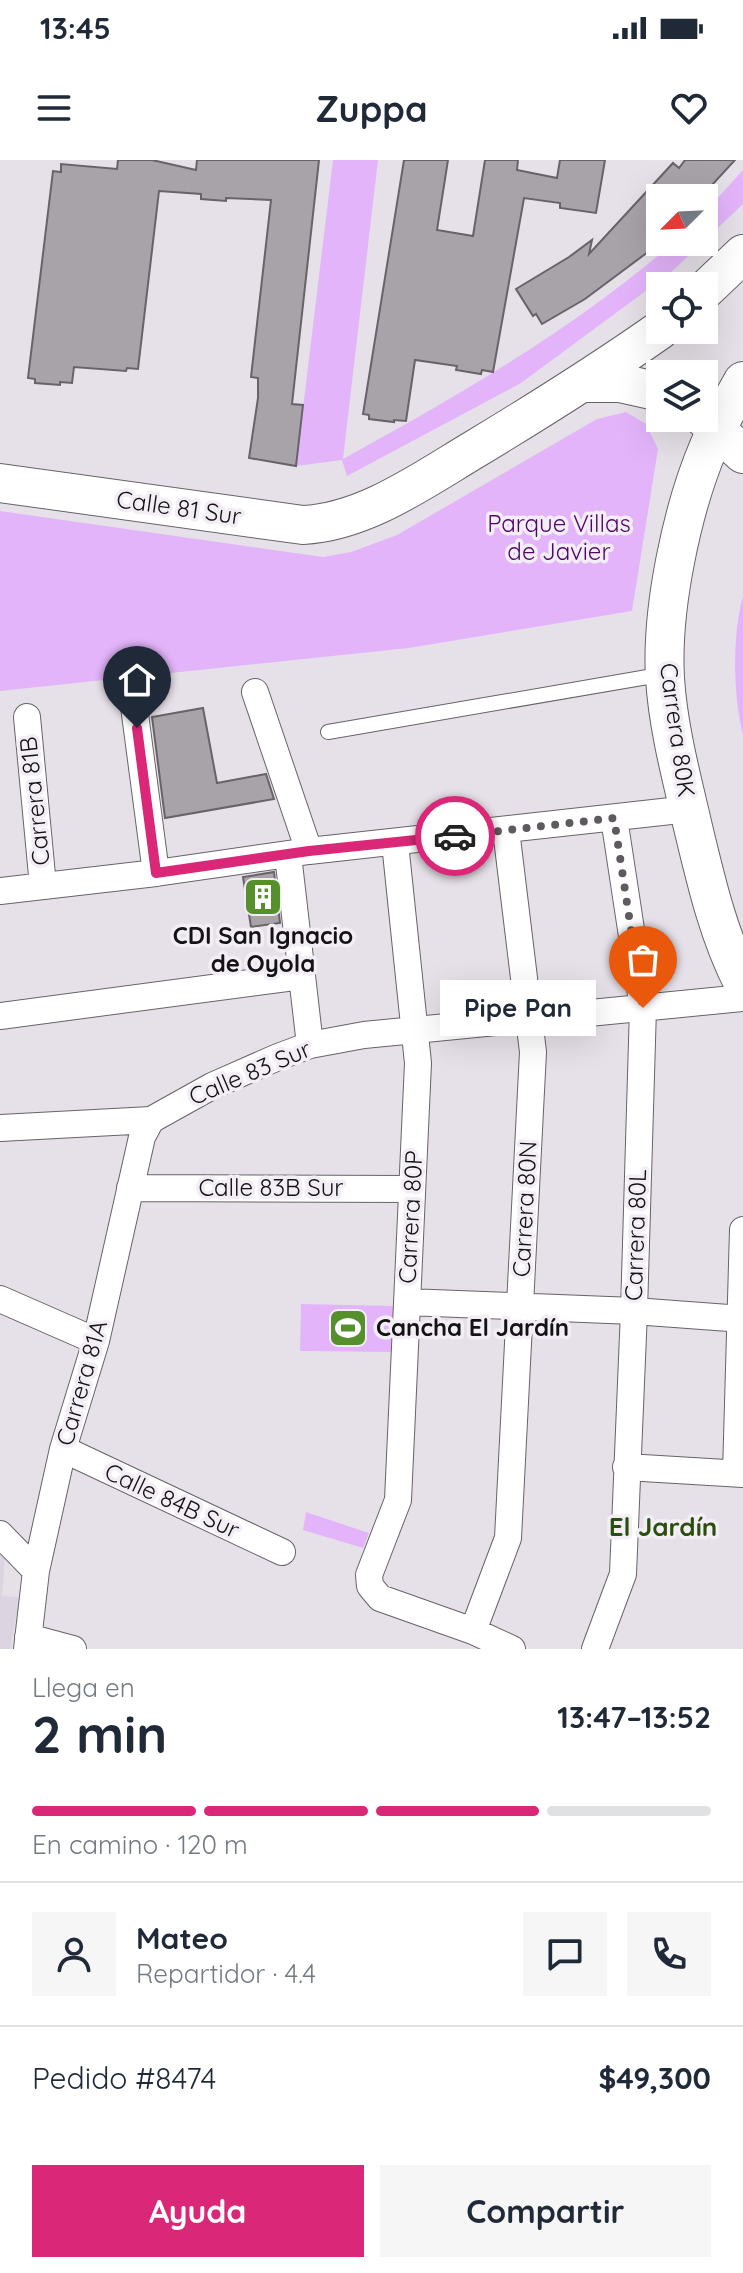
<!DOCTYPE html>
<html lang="es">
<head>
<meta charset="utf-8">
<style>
  body { margin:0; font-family:Quicksand,sans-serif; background:#f6f6f7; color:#1f2937; height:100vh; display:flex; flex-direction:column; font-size:30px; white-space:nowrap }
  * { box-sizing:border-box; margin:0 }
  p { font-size:26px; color:#747a83 }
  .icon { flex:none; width:44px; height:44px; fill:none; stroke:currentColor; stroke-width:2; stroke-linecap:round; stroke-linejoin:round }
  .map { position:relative; height:1489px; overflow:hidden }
  .sheet { display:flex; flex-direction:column; background:#fff; flex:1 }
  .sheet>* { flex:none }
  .needle { width:52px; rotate:246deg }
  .controls { position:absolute; left:646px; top:24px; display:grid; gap:16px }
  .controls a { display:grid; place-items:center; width:72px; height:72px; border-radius:0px; background:#fff; box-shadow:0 8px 32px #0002; font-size:40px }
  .pin { position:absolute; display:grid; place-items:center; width:68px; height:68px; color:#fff; margin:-82px -34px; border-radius:50% 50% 50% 0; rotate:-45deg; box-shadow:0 0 8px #0007 }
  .pin .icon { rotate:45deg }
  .courier { position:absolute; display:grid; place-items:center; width:80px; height:80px; margin:-40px; border:6px solid #db2777; border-radius:50%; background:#fff; color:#222; box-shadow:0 2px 10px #0007 }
  .bubble { position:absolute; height:56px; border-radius:0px; background:#fff; box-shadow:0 8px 32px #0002; font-size:26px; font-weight:700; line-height:56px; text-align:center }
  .headline em { font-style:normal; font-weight:700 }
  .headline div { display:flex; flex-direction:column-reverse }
  .headline { display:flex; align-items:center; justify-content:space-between; height:136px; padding:0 32px }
  h1 { font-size:52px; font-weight:700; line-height:60px }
  .bar { display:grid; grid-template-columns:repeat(4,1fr); gap:12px 8px; align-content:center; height:96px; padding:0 32px }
  .bar i { height:10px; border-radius:6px; background:#e0e1e3 }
  .bar .active { background:#db2777 }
  .bar p { grid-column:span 4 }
  .line { display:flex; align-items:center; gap:20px; padding:0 32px; border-top:2px solid #e0e1e3 }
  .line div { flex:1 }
  .round { display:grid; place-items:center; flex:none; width:84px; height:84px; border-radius:0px; background:#f6f6f7 }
  .cta { display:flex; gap:16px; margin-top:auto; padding:16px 32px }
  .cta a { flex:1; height:92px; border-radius:0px; background:#db2777; color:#fff; font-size:32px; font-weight:700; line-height:92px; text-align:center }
  .cta a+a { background:#f6f6f7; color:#1f2937 }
  .status { display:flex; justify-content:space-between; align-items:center; height:56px; padding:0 40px; background:#fff; direction:ltr }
  .status svg { height:22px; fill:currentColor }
  header { display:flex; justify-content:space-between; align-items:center; height:104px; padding:0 32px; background:#fff; font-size:36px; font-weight:700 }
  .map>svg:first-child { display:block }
  .built { fill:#ddd4e2 }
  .green { fill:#e4b4fb }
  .building { fill:#a7a3a9; stroke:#676369; stroke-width:2 }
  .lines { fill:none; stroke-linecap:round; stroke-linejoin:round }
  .lane-casing { stroke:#676369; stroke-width:16 }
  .street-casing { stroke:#676369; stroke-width:28 }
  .secondary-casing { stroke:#676369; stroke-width:40 }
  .lane { stroke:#fff; stroke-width:14 }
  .street { stroke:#fff; stroke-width:26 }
  .secondary { stroke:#fff; stroke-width:38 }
  .done { stroke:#5e5a5f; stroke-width:8; stroke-dasharray:0 14.4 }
  .route { stroke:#db2777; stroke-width:10 }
  .labels { text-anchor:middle; stroke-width:7; stroke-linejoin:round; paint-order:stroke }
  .street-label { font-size:24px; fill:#141215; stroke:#f3eef5 }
  .park-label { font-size:24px; fill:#51076a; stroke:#f3eef5 }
  .poi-label { font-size:24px; font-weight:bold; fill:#141215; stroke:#f3eef5 }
  .neighbourhood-label { font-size:26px; font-weight:bold; fill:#2a4e0e; stroke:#f3eef5 }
</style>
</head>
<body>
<div class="status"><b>13:45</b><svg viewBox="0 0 49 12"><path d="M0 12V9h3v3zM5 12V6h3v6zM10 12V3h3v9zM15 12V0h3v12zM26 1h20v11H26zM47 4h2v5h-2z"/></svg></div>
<header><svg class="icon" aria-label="menu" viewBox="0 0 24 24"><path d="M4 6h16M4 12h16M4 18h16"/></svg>Zuppa<svg class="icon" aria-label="heart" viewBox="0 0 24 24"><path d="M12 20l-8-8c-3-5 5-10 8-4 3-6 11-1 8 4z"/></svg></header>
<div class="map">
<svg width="743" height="1489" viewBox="0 0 743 1489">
  <rect width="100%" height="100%" fill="#e6e1e8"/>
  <!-- built -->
  <path class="built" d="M0,1394L5,1399L2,1436L20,1437L10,1489H0Z"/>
  <!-- green -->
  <path class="green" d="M333,0H378L343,299C459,235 574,169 674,82H703L670,113L521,223L347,316L342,300L296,306Z
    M743,10V44L704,81V53Z
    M626,252L646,264L658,289L632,451L409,488L0,531V351L323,397L351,392L397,375L597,259Z
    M743,436V575C733,535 732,476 743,436Z
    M301,1144L395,1146V1192L300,1191Z
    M306,1352L369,1373L363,1388L303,1370Z"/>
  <!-- building -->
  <path class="building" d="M118,0H152L196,10L197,0H319L292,244L303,245L296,306L249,298L258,238V218L251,217L271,40L226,38V41L201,39V34L159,31L138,209L127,208L126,211L74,207L72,223L60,222V225L35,223V219L28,218L53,11L61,12V4L117,9Z
    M404,0H448L437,70L473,76L485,0H518L517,10L557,18L560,0H605L596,53L560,48V43L524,38L493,212L482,210L481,214L456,210L457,206L415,200L406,261L394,260V262L369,259V255L363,254Z
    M685,0H735L700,38H660V83L585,139L542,164L536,154L533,156L516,129L569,97L592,80L589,94L673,3L679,8Z
    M203,548L217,623L266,614L274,639L165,658L152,557Z
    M274,712L280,763L251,767L243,717Z"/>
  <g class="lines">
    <defs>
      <path id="lane" d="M328,572L665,514"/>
      <path id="street" d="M255,532L309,691
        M133,539L156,713
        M27,557L43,726
        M395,683L418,903L398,1340L369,1415L370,1426L380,1438L473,1471L512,1489
        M288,695L310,885
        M0,731L156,713L309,691L689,649
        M0,856L302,816
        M0,968L151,960L212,926L278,897L310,885L364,875L743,838
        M130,1028L412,1029
        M0,1139L96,1181
        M407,1142L634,1151L743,1159
        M63,1289L282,1392
        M626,1307L743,1314
        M736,1313L743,1070
        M0,1374L36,1411
        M473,1471L508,1378L533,892L506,670
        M28,1477L73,1489
        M27,1489L36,1411L63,1289L96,1181L142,977L151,960
        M595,1489L623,1414L634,1151L643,848L614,658"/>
      <path id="secondary" d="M704,131L743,94
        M743,221C731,242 718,264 709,286C682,349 661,449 665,518C668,568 682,619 693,667C706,721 718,774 743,823
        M585,223H620L660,232
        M704,258L743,294
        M0,323L303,365C365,362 423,320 475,289C538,251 600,212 660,170"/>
    </defs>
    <!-- lane casing -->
    <use href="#lane" class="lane-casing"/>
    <!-- street casing -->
    <use href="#street" class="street-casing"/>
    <!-- secondary casing -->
    <use href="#secondary" class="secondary-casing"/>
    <!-- lane -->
    <use href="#lane" class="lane"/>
    <!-- street -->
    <use href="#street" class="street"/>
    <!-- secondary -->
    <use href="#secondary" class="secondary"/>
  </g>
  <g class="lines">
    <!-- done -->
    <path class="done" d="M455,676L614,658L643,848"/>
    <!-- route -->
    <path class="route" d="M137,568L156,713L309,691L455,676"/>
  </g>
  <!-- icons -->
  <defs>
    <symbol id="building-square" viewBox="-11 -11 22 22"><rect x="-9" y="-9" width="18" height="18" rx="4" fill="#56902d" stroke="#f3eef5"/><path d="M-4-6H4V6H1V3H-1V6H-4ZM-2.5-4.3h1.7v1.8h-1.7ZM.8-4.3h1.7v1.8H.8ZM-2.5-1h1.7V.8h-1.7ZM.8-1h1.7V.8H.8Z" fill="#fff"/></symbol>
    <symbol id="stadium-square" viewBox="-11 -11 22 22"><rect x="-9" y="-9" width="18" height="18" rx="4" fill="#56902d" stroke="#f3eef5"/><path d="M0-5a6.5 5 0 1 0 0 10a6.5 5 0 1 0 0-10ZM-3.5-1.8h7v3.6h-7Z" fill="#fff"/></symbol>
  </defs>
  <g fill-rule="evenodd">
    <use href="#building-square" x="241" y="715" width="44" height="44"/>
    <use href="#stadium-square" x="326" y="1146" width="44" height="44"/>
  </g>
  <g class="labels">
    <!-- street labels -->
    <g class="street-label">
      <text transform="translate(179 348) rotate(8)" y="8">Calle 81 Sur</text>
      <text transform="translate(677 570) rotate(82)" y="8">Carrera 80K</text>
      <text transform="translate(35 641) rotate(-96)" y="8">Carrera 81B</text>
      <text transform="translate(250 913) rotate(-23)" y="8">Calle 83 Sur</text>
      <text x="271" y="1036">Calle 83B Sur</text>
      <text transform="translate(525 1049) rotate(-87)" y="8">Carrera 80N</text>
      <text transform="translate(411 1057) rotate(-87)" y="8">Carrera 80P</text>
      <text transform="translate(636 1075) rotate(-88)" y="8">Carrera 80L</text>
      <text transform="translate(82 1223) rotate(-74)" y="8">Carrera 81A</text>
      <text transform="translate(172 1341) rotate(25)" y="8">Calle 84B Sur</text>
    </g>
    <!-- park labels -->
    <g class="park-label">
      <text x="559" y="372">Parque Villas<tspan x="559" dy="28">de Javier</tspan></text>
    </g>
    <!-- poi labels -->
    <g class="poi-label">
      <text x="263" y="784">CDI San Ignacio<tspan x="263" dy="28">de Oyola</tspan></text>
      <text x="376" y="1176" text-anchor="start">Cancha El Jardín</text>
    </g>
    <!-- neighbourhood labels -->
    <g class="neighbourhood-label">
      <text x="663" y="1376">El Jardín</text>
    </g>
  </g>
</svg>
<div class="controls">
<a><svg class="needle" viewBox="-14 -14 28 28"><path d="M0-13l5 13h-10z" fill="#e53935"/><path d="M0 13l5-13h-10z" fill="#747a83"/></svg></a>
<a><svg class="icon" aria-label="locate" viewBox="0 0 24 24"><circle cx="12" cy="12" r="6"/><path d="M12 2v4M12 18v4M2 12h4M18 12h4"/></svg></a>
<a><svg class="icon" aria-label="layers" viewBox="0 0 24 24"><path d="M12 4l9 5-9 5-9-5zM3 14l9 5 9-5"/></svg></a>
</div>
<div class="pin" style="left:643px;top:848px;background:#ea580c"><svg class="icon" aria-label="bag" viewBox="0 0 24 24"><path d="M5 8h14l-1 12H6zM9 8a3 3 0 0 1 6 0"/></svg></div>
<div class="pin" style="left:137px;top:568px;background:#1f2937"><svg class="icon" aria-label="home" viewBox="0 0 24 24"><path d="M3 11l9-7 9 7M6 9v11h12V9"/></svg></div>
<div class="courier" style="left:455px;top:676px"><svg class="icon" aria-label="car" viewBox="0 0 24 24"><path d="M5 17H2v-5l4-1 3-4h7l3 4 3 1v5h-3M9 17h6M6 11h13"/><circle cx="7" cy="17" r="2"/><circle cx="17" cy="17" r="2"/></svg></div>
<div class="bubble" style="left:440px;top:820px;width:156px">Pipe Pan</div>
</div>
<section class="sheet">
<div class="headline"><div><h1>2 min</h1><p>Llega en</p></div><em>13:47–13:52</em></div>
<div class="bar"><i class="active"></i><i class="active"></i><i class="active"></i><i></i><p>En camino · 120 m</p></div>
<div class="line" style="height:144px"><a class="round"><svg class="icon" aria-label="person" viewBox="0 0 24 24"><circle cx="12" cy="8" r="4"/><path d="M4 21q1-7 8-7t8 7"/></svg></a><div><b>Mateo</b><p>Repartidor · 4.4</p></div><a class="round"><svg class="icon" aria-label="chat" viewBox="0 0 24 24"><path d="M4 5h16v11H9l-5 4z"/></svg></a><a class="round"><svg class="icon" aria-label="phone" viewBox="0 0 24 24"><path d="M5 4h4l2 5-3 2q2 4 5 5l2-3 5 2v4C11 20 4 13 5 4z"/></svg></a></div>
<div class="line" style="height:104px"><div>Pedido #8474</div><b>$49,300</b></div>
<div class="cta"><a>Ayuda</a><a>Compartir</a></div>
</section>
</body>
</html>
